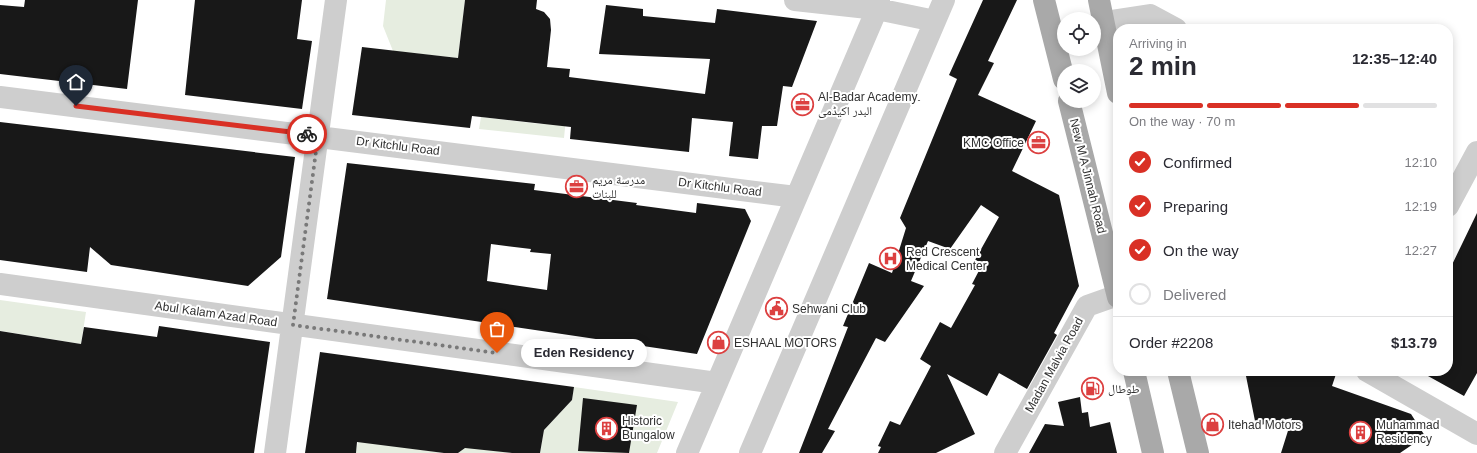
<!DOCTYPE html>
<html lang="en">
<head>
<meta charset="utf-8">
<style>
  body { margin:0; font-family:Helvetica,"Noto Naskh Arabic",sans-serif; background:#f7f7f7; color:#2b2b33; height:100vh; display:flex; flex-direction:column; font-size:15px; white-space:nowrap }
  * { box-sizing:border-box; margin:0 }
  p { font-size:13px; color:#7c7c81 }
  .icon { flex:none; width:22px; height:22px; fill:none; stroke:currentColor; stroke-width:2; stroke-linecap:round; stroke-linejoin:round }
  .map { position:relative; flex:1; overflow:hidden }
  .panel { position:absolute; left:1113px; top:24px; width:340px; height:352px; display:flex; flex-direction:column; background:#fff; border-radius:16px; box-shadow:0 2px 10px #0003 }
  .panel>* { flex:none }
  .tools { position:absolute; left:1057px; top:12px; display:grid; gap:8px }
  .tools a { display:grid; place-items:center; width:44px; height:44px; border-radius:50%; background:#fff; box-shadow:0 2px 10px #0003; font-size:20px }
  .pin { position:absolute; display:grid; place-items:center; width:34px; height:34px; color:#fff; margin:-41px -17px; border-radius:50% 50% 50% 0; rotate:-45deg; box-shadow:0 0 4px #0007 }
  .pin .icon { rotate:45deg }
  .courier { position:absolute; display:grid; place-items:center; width:40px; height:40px; margin:-20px; border:3px solid #d93025; border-radius:50%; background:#fff; color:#222; box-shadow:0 1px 5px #0007 }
  .bubble { position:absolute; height:28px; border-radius:14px; background:#fff; box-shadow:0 2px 10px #0003; font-size:13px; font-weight:800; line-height:28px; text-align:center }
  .head em { font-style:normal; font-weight:800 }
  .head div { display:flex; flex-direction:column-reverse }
  .head { display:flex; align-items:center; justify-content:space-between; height:68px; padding:0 16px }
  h1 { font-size:26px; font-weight:800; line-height:30px }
  .bar { display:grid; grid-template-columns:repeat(4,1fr); gap:6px 4px; align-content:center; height:48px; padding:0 16px }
  .bar i { height:5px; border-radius:3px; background:#e1e1e2 }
  .bar .current { background:#d93025 }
  .bar p { grid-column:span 4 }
  .line { display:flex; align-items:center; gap:10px; padding:0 16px; border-top:1px solid #e1e1e2 }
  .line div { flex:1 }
  ol { padding:0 16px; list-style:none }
  li { display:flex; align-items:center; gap:12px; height:44px }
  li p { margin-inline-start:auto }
  li .icon { padding:4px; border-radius:50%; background:#d93025; color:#fff; stroke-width:4 }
  li:last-child { color:#7c7c81 }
  li i { width:22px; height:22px; border:2px solid #e1e1e2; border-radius:50% }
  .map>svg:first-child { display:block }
  .green { fill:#e6ede0 }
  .building { fill:#181818; fill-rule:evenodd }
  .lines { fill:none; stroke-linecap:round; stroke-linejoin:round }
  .minor { stroke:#cecece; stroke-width:22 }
  .major { stroke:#a9a9a9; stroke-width:22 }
  .done { stroke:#797979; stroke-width:4; stroke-dasharray:0 7.2 }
  .route { stroke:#d93025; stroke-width:5 }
  .labels { text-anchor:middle; stroke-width:4; stroke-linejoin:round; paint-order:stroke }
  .poi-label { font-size:12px; fill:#313131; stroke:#fff; text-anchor:start }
  .street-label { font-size:12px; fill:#313131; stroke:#fff }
</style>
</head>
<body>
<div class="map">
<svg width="1477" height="453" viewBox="0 0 1477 453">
  <rect width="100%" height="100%" fill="#fff"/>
  <!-- green -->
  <path class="green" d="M386,0H465L458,58L393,51L383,26Z
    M481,117L540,124L566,118L564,138L479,129Z
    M0,300L86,312L81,344L1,331L0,333Z
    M574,387L678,402L657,453H540L544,430L572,400Z
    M358,441L444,453H356Z
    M466,447L512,453H458Z"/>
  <!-- building -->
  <path class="building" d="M25,0H138L127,89L0,74V5L24,7Z
    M195,0H302L297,39L312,41L302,109L185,95Z
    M465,0H537L536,9L544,12L550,19L551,30L547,67L570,69L569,77L705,94L710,59L599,54L606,5L643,9V16L715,23L717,9L817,21L792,87L783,86L777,126H762L758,159L729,156L733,122L692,118L689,152L570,139L571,127L472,116L470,128L352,115L362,47L458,58Z
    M983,0H1017L988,61L994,63L978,95L1036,121L1012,171L1059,195L1079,286L1054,333L1057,335L1027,389L999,373L987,396L947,374L975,434L936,453H878L881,447L878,446L890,421L900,425L931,366L920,359L940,322L951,328L975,285L972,284L983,263L975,260L999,217L981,205L950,249L928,241L911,281L924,286L885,342L876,338L828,429L835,431L822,453H799L848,327L843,326L869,263L892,273L906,228L900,218L957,79L949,75Z
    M0,122L295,157L281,257L248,286L111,265L90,247L87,272L0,260Z
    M347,163L535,184L534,190L637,203L636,205L696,213L697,203L745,209L751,221L697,354L327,299ZM491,244L531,249L530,252L551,254L547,290L487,281Z
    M1477,213V373L1464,396L1419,371H1448V273Z
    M159,326L270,342L254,453H0V331L81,344L84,327L157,337Z
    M320,352L574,387L572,400L544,430L540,453H512L465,448L458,453H444L357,442L356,453H305Z
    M1245,371H1327L1336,374L1332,386L1411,414L1425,436L1400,453H1281L1292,418L1256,426Z
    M1080,397L1082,413L1088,412L1090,427L1110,422L1117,453H1029L1045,424L1064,426L1058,402Z
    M583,398L637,405L629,453L578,451Z"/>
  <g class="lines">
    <!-- minor -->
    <path class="minor" d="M795,0L877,9L935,21
      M1104,22L1150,15L1176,29
      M0,97L796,197
      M1448,206L1477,152
      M0,284L717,383
      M1367,371L1477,434
      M275,453L336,0
      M687,453L877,9L879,0
      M750,453L944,0
      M1005,453L1087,306L1118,295"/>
    <!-- major -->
    <path class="major" d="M1044,0L1064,79
      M1099,0L1118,93
      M1069,101L1118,297
      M1134,371L1153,453
      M1178,371L1198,453"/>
  </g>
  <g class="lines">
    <!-- done -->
    <path class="done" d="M307,134L318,136L293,325L497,353"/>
    <!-- route -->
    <path class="route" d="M76,106L307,134"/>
  </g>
  <!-- icons -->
  <defs>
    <symbol id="office-ring" viewBox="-11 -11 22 22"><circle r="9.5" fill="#fff" stroke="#dc4040" stroke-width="1.5"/><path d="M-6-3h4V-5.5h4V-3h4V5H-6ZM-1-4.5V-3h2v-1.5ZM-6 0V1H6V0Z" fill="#dc4040"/></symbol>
    <symbol id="hospital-ring" viewBox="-11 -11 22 22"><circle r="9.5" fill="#fff" stroke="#dc4040" stroke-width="1.5"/><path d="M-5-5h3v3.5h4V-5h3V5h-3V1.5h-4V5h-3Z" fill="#dc4040"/></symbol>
    <symbol id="civic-ring" viewBox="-11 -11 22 22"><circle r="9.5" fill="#fff" stroke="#dc4040" stroke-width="1.5"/><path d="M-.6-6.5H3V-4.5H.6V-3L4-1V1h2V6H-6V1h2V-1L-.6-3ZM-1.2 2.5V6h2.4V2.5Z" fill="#dc4040"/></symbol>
    <symbol id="shop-ring" viewBox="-11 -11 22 22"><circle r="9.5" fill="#fff" stroke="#dc4040" stroke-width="1.5"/><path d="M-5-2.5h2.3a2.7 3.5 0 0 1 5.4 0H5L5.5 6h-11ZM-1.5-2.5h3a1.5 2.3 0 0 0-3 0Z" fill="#dc4040"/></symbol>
    <symbol id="fuel-ring" viewBox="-11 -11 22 22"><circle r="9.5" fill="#fff" stroke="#dc4040" stroke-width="1.5"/><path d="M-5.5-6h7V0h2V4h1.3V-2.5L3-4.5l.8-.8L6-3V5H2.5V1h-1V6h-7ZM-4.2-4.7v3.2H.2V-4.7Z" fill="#dc4040"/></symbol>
    <symbol id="building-ring" viewBox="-11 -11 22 22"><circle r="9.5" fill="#fff" stroke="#dc4040" stroke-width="1.5"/><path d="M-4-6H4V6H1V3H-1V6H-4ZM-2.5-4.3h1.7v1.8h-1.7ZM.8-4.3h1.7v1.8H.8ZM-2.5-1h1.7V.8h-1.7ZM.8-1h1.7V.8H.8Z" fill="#dc4040"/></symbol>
  </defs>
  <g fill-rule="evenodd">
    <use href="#office-ring" x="790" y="92" width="25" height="25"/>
    <use href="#office-ring" x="1026" y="130" width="25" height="25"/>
    <use href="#office-ring" x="564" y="174" width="25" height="25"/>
    <use href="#hospital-ring" x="878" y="246" width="25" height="25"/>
    <use href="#civic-ring" x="764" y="296" width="25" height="25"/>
    <use href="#shop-ring" x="706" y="330" width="25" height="25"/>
    <use href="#fuel-ring" x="1080" y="376" width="25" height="25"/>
    <use href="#shop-ring" x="1200" y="412" width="25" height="25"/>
    <use href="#building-ring" x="594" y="416" width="25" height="25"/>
    <use href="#building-ring" x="1348" y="420" width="25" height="25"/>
  </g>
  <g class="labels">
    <!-- poi labels -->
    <g class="poi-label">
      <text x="818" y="101">Al-Badar Academy۔<tspan x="818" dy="14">البدر اکیڈمی</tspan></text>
      <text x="1024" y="147" text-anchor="end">KMC Office</text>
      <text x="592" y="184">مدرسة مريم<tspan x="592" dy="14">للبنات</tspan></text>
      <text x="906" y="256">Red Crescent<tspan x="906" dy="14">Medical Center</tspan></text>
      <text x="792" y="313">Sehwani Club</text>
      <text x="734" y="347">ESHAAL MOTORS</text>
      <text x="1108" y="393">طوطال</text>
      <text x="622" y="425">Historic<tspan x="622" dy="14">Bungalow</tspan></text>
      <text x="1228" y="429">Itehad Motors</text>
      <text x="1376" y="429">Muhammad<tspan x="1376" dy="14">Residency</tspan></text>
    </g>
    <!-- street labels -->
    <g class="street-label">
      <text transform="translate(398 146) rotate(7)" y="4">Dr Kitchlu Road</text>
      <text transform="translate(1088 176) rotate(76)" y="4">New M A Jinnah Road</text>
      <text transform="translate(720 187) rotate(7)" y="4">Dr Kitchlu Road</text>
      <text transform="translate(216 314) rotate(8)" y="4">Abul Kalam Azad Road</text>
      <text transform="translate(1054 365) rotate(-61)" y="4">Madan Malvia Road</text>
    </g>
  </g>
</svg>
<div class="tools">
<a><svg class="icon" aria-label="locate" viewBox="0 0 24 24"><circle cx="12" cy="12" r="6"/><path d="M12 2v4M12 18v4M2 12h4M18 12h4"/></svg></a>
<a><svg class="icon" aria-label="layers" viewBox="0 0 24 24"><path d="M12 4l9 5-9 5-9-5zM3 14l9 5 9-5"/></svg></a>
</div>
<div class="pin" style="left:497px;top:353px;background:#ea580c"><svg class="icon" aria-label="bag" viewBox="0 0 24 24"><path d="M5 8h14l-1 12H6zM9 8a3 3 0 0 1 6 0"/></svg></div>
<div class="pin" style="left:76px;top:106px;background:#1f2937"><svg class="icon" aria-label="home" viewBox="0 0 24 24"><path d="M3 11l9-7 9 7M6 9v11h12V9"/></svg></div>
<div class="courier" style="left:307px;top:134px"><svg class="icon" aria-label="bike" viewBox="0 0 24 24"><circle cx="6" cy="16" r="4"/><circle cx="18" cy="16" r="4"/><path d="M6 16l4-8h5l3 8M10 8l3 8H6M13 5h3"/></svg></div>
<div class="bubble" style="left:521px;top:339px;width:126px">Eden Residency</div>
<section class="panel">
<div class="head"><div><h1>2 min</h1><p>Arriving in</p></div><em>12:35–12:40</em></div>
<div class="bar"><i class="current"></i><i class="current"></i><i class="current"></i><i></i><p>On the way · 70 m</p></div>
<ol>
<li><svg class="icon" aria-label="check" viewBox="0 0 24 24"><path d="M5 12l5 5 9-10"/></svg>Confirmed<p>12:10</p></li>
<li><svg class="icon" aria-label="check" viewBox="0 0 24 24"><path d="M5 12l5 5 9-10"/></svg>Preparing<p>12:19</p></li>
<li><svg class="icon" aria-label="check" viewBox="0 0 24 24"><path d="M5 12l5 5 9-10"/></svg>On the way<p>12:27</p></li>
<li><i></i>Delivered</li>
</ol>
<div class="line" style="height:52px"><div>Order #2208</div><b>$13.79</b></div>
</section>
</div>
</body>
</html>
